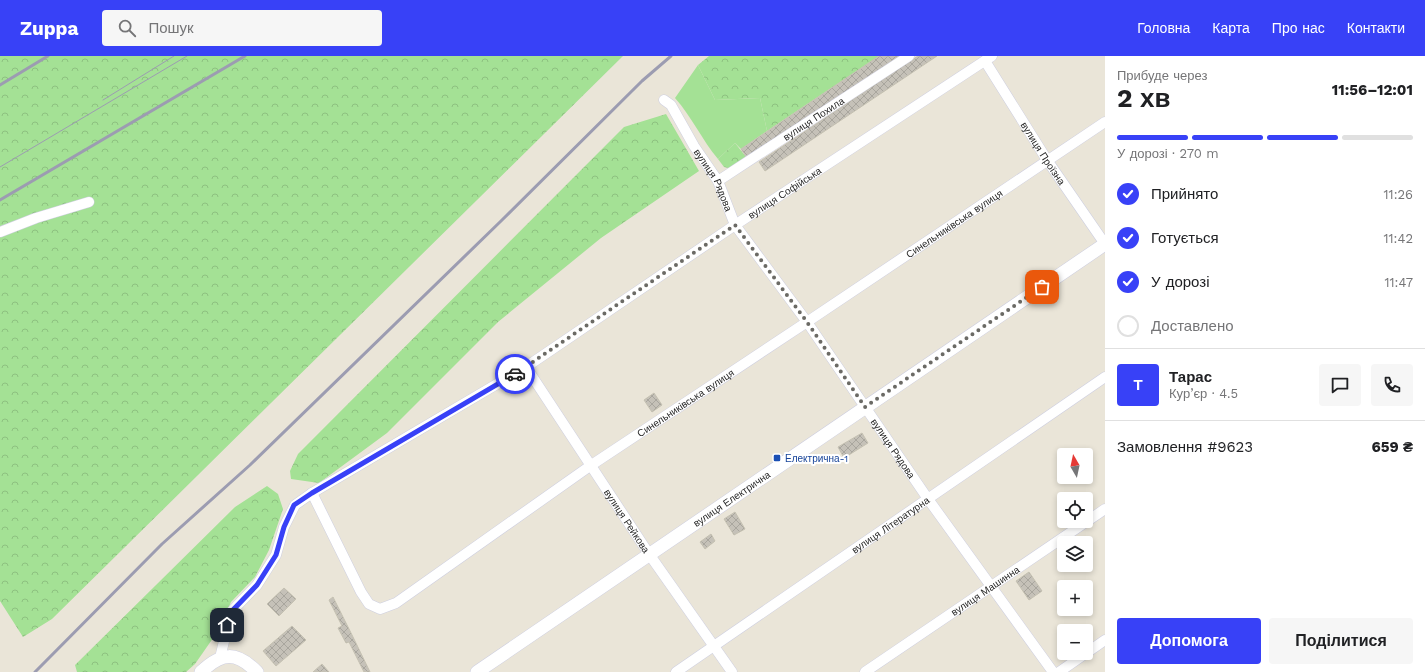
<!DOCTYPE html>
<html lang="uk">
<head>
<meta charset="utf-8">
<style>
  body { margin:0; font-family:"Work Sans",sans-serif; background:#f6f6f6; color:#202124; height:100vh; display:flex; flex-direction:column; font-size:15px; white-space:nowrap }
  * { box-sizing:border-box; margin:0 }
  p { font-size:13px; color:#757577 }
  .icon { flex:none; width:22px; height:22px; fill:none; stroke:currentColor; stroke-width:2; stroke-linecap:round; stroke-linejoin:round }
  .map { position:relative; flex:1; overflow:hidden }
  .drawer { display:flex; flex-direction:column; background:#fff; width:320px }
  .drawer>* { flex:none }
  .needle { width:26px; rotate:351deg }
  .buttons { position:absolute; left:1057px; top:392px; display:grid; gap:8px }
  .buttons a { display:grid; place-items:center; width:36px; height:36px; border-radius:4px; background:#fff; box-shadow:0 2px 6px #0003; font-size:20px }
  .pin { position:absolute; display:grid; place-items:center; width:34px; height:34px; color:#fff; margin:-17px; border-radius:8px; box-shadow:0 2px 6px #0006 }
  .courier { position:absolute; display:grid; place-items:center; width:40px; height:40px; margin:-20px; border:3px solid #3841f7; border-radius:50%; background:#fff; color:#222; box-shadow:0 1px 5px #0007 }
  .summary em { font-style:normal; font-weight:700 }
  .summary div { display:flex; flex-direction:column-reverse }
  .summary { display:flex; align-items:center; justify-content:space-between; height:68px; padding:0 12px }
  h1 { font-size:26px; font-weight:700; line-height:30px }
  .bar { display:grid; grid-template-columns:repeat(4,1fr); gap:6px 4px; align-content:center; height:48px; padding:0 12px }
  .bar i { height:5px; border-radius:3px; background:#e0e0e0 }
  .bar .on { background:#3841f7 }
  .bar p { grid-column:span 4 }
  .line { display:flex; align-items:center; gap:10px; padding:0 12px; border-top:1px solid #e0e0e0 }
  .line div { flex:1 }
  .round { display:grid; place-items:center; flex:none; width:42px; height:42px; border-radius:4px; background:#f6f6f6 }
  ol { padding:0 12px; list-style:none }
  li { display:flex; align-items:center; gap:12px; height:44px }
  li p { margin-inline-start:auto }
  li .icon { padding:4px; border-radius:50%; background:#3841f7; color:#fff; stroke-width:4 }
  li:last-child { color:#757577 }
  li i { width:22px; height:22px; border:2px solid #e0e0e0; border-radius:50% }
  .cta { display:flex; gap:8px; margin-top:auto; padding:8px 12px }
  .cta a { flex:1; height:46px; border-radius:4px; background:#3841f7; color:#fff; font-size:16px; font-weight:700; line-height:46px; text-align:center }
  .cta a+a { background:#f6f6f6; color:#202124 }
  header { display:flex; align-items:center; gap:24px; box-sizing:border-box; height:56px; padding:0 20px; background:#3841f7; color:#fff }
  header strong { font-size:19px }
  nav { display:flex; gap:22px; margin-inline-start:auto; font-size:14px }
  .search { width:280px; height:36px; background:#f6f6f6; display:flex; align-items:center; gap:10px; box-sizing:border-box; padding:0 14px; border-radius:4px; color:#757577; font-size:15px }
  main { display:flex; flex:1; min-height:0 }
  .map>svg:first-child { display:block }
  .grass { fill:#a4e195 }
  .forest { fill:url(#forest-crowns) }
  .building { fill:url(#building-cross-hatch); stroke:#c5c1b2 }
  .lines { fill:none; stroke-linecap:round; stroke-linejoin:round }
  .minor-casing { stroke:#cecfe0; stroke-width:11 }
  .tertiary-casing { stroke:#cecfe0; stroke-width:14 }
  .minor { stroke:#fff; stroke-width:10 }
  .tertiary { stroke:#fff; stroke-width:13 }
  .tram { stroke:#9c9cb1; stroke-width:1 }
  .rail { stroke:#9c9cb1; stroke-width:3 }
  .done { stroke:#6b6a65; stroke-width:4; stroke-dasharray:0 7.2 }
  .route { stroke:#3841f7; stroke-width:5 }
  .transit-dot { fill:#1a4fb4; stroke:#fff; stroke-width:1.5 }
  .labels { text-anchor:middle; stroke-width:4; stroke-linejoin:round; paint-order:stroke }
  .street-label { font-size:10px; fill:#272727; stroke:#fff }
  .transit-label { font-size:10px; fill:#164399; stroke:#fff; text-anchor:start }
</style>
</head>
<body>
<header>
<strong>Zuppa</strong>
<div class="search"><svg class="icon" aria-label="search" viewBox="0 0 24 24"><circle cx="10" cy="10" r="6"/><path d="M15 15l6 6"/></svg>Пошук</div>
<nav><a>Головна</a><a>Карта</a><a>Про нас</a><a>Контакти</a></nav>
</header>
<main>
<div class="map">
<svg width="1105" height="616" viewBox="0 0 1105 616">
  <defs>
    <pattern id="forest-crowns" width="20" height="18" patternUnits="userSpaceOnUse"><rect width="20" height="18" fill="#a4e195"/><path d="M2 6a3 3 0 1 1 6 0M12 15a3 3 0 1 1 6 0" fill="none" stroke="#8dc180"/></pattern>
    <pattern id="building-cross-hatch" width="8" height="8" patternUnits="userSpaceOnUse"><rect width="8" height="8" fill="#c5c1b8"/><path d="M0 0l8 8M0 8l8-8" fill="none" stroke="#a9a69e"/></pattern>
  </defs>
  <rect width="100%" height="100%" fill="#eae5d8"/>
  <!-- grass -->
  <path class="grass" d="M698,9L715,44L760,42L767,75L741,93L735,87L718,103C702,84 692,61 675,42Z"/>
  <!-- forest -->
  <path class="forest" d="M0,0H623L52,563L23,581L0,545Z
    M709,0H879L767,75L760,42L715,44L698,9Z
    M666,58L699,115L601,182L498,266L387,377L319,427L291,423L290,415L298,398L624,71Z
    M735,87L747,102L733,113L724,111L718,103Z
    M267,430L278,438L283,453L269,494L255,521L231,546L218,575L195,608L186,616H77L75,609L235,451Z"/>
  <!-- building -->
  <path class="building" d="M879,0H899L747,102L741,93Z
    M918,0H937L765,115L759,106Z
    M654,337L662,349L652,356L644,344Z
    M862,377L868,387L844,402L838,391Z
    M735,456L745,473L734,479L724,463Z
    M711,478L715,485L705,493L700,486Z
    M1029,516L1042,535L1029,544L1016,525Z
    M284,532L296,543L279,560L267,548Z
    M333,541L353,581L370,616H364L349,586L346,587L338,572L342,570L329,544Z
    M292,570L306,584L276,610L263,595Z
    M322,608L329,616H313Z"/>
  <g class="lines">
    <defs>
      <g id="minor">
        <path id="s1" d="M985,5L1047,104L1105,188"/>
        <path id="s2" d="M664,44L671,49L694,90L718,125L735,169L807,266L928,443L1053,616"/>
        <path id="s3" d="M718,125L909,0"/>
        <path d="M0,176L36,162L89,146"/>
        <path id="s4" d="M526,311L649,498L732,616"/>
        <path id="s5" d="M312,437L361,536L369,548L380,553L396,547L590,410L807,266L1105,66"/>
        <path id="s6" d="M220,602L231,556L257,529L276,499L284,471L295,449L312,437L526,311L735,169L992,0"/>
        <path id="s7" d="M676,616L1105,321"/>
        <path id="s8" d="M865,616L1105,453"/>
        <path d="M1059,616L1105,584"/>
      </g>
      <g id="tertiary">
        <path d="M201,616C222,596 236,595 257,616"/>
        <path id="s9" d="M477,616L1105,188"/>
      </g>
    </defs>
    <!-- minor casing -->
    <use href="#minor" class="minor-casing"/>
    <!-- tertiary casing -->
    <use href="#tertiary" class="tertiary-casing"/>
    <!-- minor -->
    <use href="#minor" class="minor"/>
    <!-- tertiary -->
    <use href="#tertiary" class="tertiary"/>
    <!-- tram -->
    <path class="tram" d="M103,44L174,0
      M0,111L187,0"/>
    <!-- rail -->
    <path class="rail" d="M0,29L48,0
      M0,144L245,0
      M35,616L162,488L250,409L501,165L642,25L671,0"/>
  </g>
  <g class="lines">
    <!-- done -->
    <path class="done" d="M515,318L735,169L807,266L865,351L1042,231"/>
    <!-- route -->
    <path class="route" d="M227,569L231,556L257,529L276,499L284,471L294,449L312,437L515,318"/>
  </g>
  <!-- markers -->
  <rect class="transit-dot" x="773" y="398" width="8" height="8" rx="2"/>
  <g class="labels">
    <!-- street labels -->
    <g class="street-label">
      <text dy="4" stroke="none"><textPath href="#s3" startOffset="114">вулиця Похила</textPath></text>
      <text dy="4" stroke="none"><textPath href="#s1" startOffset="109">вулиця Проїзна</textPath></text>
      <text dy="4" stroke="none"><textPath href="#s2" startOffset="95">вулиця Рядова</textPath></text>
      <text dy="4" stroke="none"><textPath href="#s6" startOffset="755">вулиця Софійська</textPath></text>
      <text dy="4" stroke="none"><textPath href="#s5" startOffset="829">Синельниківська вулиця</textPath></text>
      <text dy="4" stroke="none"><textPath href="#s5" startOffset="506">Синельниківська вулиця</textPath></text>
      <text dy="4" stroke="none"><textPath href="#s2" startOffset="419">вулиця Рядова</textPath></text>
      <text dy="4" stroke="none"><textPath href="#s9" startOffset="308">вулиця Електрична</textPath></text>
      <text dy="4" stroke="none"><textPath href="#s4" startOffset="184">вулиця Рейкова</textPath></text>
      <text dy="4" stroke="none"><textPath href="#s7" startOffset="260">вулиця Літературна</textPath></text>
      <text dy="4" stroke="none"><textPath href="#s8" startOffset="145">вулиця Машинна</textPath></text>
    </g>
    <!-- transit labels -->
    <g class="transit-label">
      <text x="785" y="406">Електрична-1</text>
    </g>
  </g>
</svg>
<div class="buttons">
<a><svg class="needle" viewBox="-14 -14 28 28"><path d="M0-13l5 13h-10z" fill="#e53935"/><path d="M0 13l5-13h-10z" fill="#757577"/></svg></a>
<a><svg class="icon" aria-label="locate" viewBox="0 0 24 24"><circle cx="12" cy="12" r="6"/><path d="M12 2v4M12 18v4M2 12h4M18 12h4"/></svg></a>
<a><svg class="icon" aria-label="layers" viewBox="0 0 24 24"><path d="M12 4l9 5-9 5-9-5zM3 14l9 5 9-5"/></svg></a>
<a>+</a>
<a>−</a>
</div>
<div class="pin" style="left:1042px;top:231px;background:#ea580c"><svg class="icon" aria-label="bag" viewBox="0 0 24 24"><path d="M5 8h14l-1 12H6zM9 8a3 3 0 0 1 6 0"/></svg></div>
<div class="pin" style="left:227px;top:569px;background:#1f2937"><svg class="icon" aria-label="home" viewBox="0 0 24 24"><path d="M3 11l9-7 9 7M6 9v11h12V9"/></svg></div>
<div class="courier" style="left:515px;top:318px"><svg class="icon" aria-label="car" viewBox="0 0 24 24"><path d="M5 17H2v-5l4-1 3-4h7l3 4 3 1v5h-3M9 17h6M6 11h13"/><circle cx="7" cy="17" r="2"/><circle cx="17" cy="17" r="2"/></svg></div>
</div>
<section class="drawer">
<div class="summary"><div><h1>2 хв</h1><p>Прибуде через</p></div><em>11:56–12:01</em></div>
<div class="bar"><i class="on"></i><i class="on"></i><i class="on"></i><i></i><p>У дорозі · 270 m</p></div>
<ol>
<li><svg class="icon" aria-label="check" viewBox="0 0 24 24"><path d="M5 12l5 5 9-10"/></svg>Прийнято<p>11:26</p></li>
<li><svg class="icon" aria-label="check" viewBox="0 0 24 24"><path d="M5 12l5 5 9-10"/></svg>Готується<p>11:42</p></li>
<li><svg class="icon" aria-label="check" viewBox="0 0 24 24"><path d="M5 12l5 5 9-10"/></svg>У дорозі<p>11:47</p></li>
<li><i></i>Доставлено</li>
</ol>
<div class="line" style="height:72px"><b class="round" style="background:#3841f7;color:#fff">Т</b><div><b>Тарас</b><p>Кур’єр · 4.5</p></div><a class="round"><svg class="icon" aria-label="chat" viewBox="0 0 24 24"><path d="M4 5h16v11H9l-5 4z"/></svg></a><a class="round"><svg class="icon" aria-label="phone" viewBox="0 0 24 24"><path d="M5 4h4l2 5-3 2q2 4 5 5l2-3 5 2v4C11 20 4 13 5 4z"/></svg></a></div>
<div class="line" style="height:52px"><div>Замовлення #9623</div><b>659 ₴</b></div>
<div class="cta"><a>Допомога</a><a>Поділитися</a></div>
</section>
</main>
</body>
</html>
